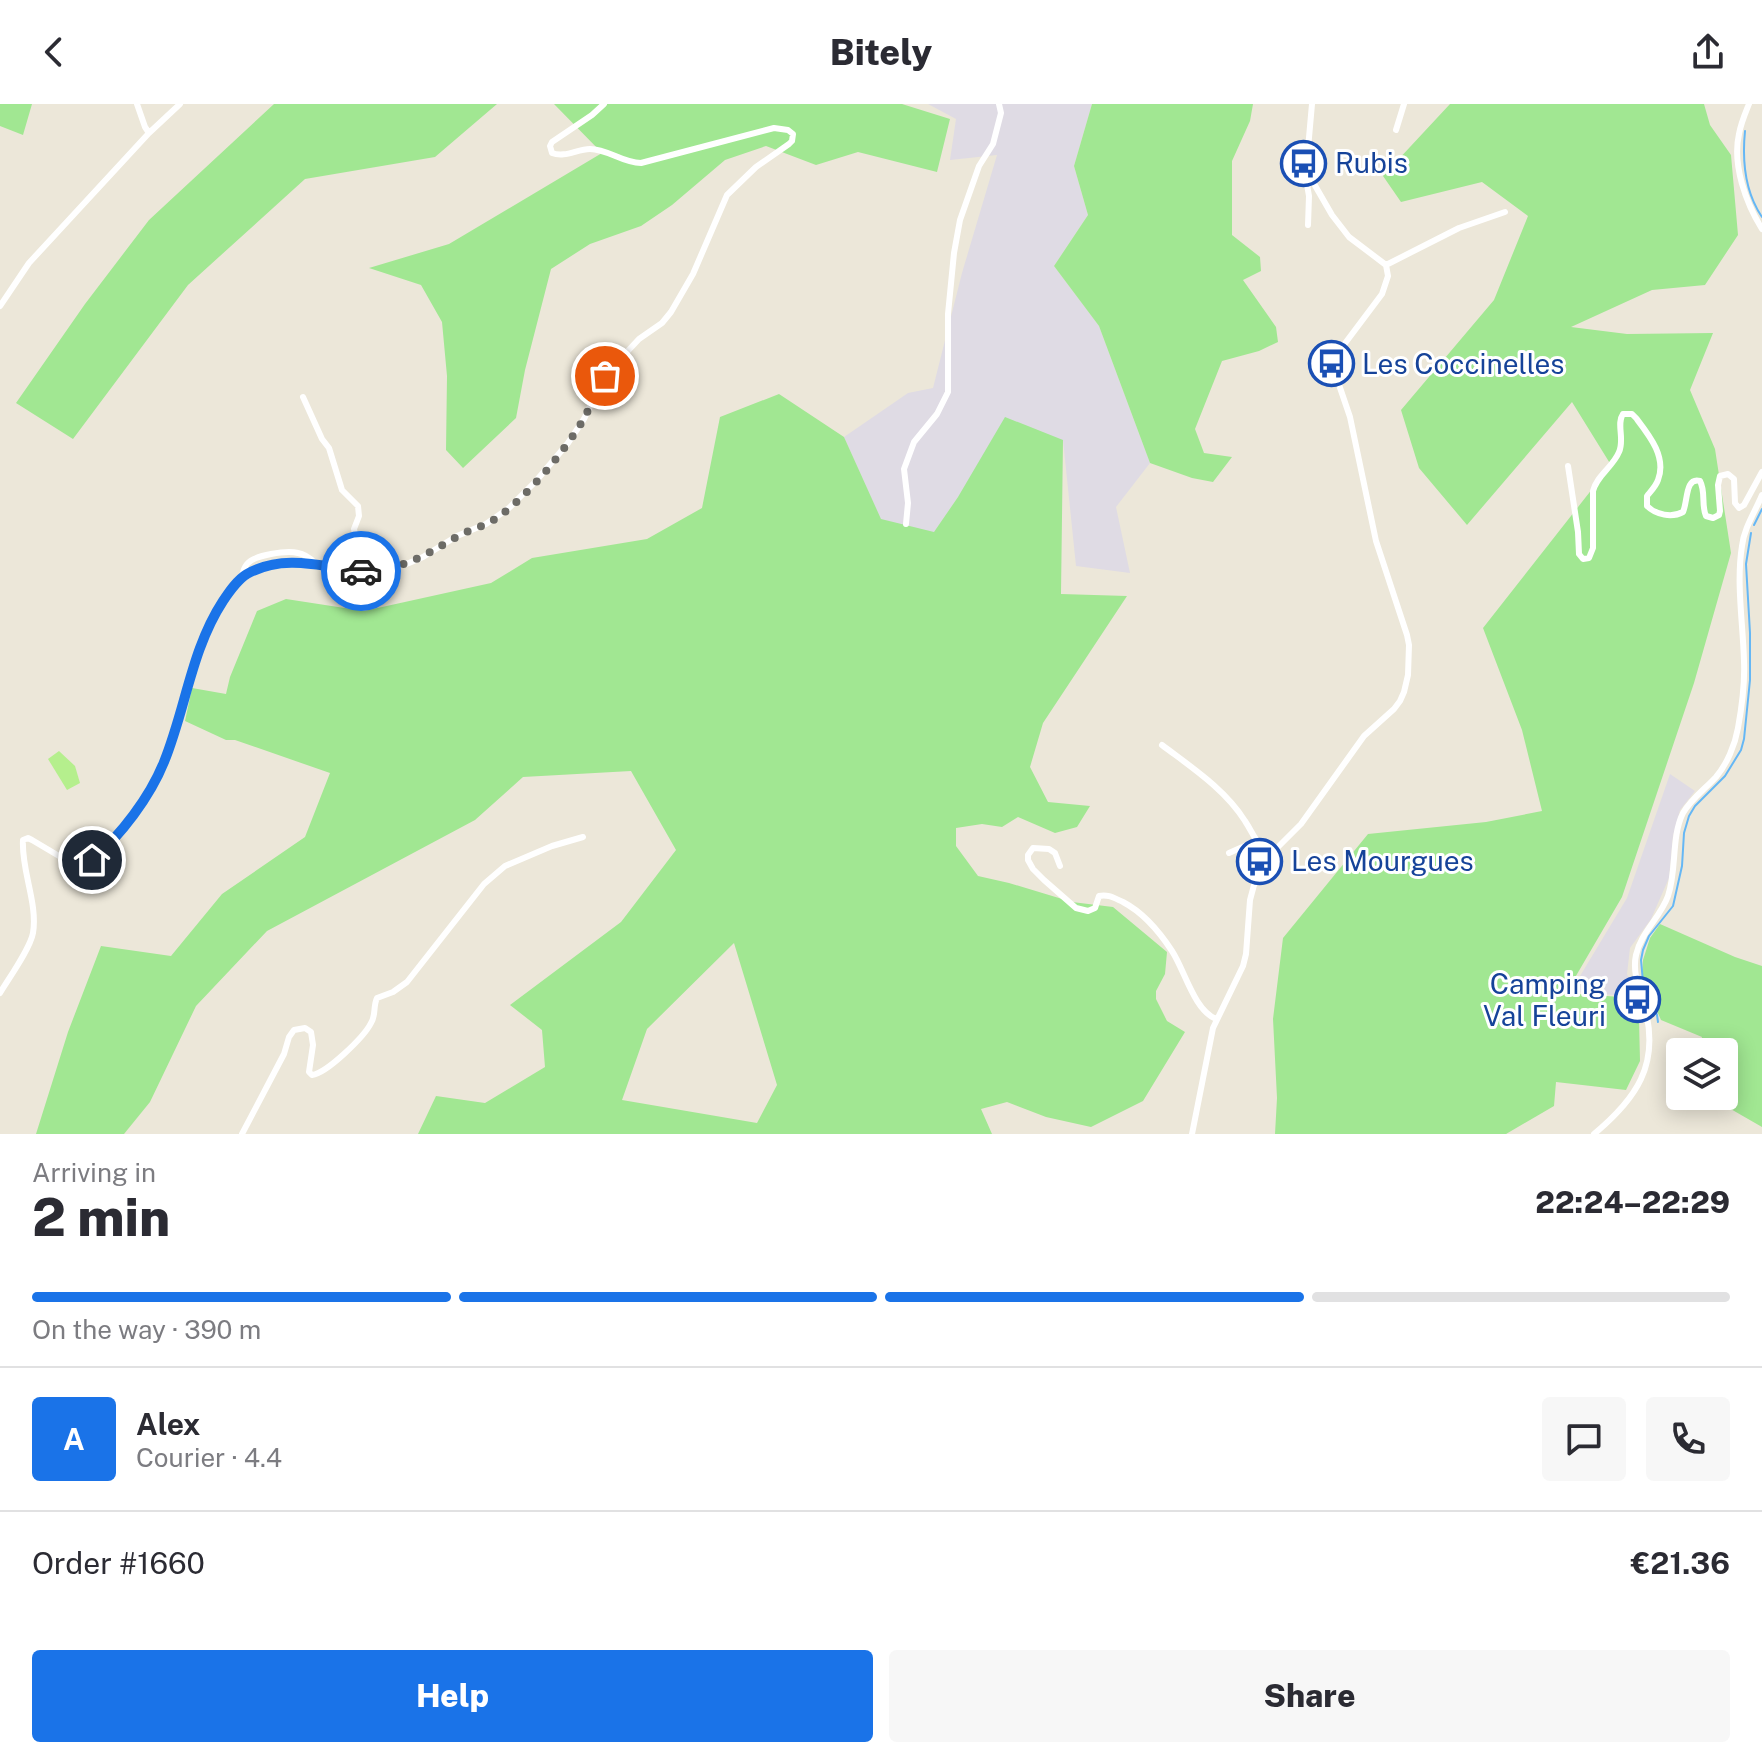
<!DOCTYPE html>
<html lang="en">
<head>
<meta charset="utf-8">
<style>
  body { margin:0; font-family:"Public Sans",sans-serif; background:#f7f7f7; color:#2b2b33; height:100vh; display:flex; flex-direction:column; font-size:30px; white-space:nowrap }
  * { box-sizing:border-box; margin:0 }
  p { font-size:26px; color:#7c7c81 }
  .icon { flex:none; width:44px; height:44px; fill:none; stroke:currentColor; stroke-width:2; stroke-linecap:round; stroke-linejoin:round }
  .map { position:relative; height:1030px; overflow:hidden }
  .sheet { display:flex; flex-direction:column; background:#fff; flex:1 }
  .sheet>* { flex:none }
  .buttons { position:absolute; left:1666px; top:934px; display:grid; gap:16px }
  .buttons a { display:grid; place-items:center; width:72px; height:72px; border-radius:8px; background:#fff; box-shadow:0 4px 20px #0003; font-size:40px }
  .pin { position:absolute; display:grid; place-items:center; width:68px; height:68px; color:#fff; margin:-34px; border:4px solid #fff; border-radius:50%; box-shadow:0 2px 8px #0007 }
  .courier { position:absolute; display:grid; place-items:center; width:80px; height:80px; margin:-40px; border:6px solid #1a73e8; border-radius:50%; background:#fff; color:#222; box-shadow:0 2px 10px #0007 }
  .overview em { font-style:normal; font-weight:800 }
  .overview div { display:flex; flex-direction:column-reverse }
  .overview { display:flex; align-items:center; justify-content:space-between; height:136px; padding:0 32px }
  h1 { font-size:52px; font-weight:800; line-height:60px }
  .bar { display:grid; grid-template-columns:repeat(4,1fr); gap:12px 8px; align-content:center; height:96px; padding:0 32px }
  .bar i { height:10px; border-radius:6px; background:#e1e1e2 }
  .bar .active { background:#1a73e8 }
  .bar p { grid-column:span 4 }
  .line { display:flex; align-items:center; gap:20px; padding:0 32px; border-top:2px solid #e1e1e2 }
  .line div { flex:1 }
  .round { display:grid; place-items:center; flex:none; width:84px; height:84px; border-radius:8px; background:#f7f7f7 }
  .cta { display:flex; gap:16px; margin-top:auto; padding:16px 32px }
  .cta a { flex:1; height:92px; border-radius:8px; background:#1a73e8; color:#fff; font-size:32px; font-weight:800; line-height:92px; text-align:center }
  .cta a+a { background:#f7f7f7; color:#2b2b33 }
  header { display:flex; justify-content:space-between; align-items:center; height:104px; padding:0 32px; background:#fff; font-size:36px; font-weight:800 }
  .map>svg:first-child { display:block }
  .industrial { fill:#dfdbe4 }
  .green { fill:#a1e792; fill-rule:evenodd }
  .pitch { fill:#b5ef8d }
  .lines { fill:none; stroke-linecap:round; stroke-linejoin:round }
  .stream { stroke:#65b7f5; stroke-width:2 }
  .minor { stroke:#fff; stroke-width:6 }
  .done { stroke:#6d6c67; stroke-width:8; stroke-dasharray:0 14.4 }
  .route { stroke:#1a73e8; stroke-width:10 }
  .labels { text-anchor:middle; stroke-width:6; stroke-linejoin:round; paint-order:stroke }
  .transit-label { font-size:28px; fill:#164399; stroke:#fff; text-anchor:start }
</style>
</head>
<body>
<header><svg class="icon" aria-label="back" viewBox="0 0 24 24"><path d="M15 5l-7 7 7 7"/></svg>Bitely<svg class="icon" aria-label="share" viewBox="0 0 24 24"><path d="M12 15V3M7 8l5-5 5 5M5 13v7h14v-7"/></svg></header>
<div class="map">
<svg width="1762" height="1030" viewBox="0 0 1762 1030">
  <rect width="100%" height="100%" fill="#ece7d9"/>
  <!-- industrial -->
  <path class="industrial" d="M928,0H1092L1074,62L1088,111L1054,162L1099,222L1150,359L1116,403L1130,469L1076,462L1063,336L958,393L934,429L881,416L844,333L908,289L933,284L962,169L997,51L950,56L956,15Z
    M1670,670L1695,687L1680,706L1673,732L1669,774L1651,815L1630,844L1627,870L1636,893L1571,887L1627,794Z"/>
  <!-- green -->
  <path class="green" d="M0,0H32L23,31L0,22Z
    M274,0H497L435,53L305,75L188,181L73,335L16,299L85,200L149,116Z
    M554,0H902L950,15L937,68L858,48L816,61L766,42L725,56L672,101L641,122L590,140L551,165L525,266L516,314L463,364L446,346L447,272L442,218L421,181L369,164L449,140L602,49Z
    M1092,0H1253L1250,17L1232,57V131L1260,153L1261,167L1243,176L1276,223L1278,238L1259,247L1222,257L1195,325L1204,349L1232,353L1213,378L1192,374L1150,359L1099,222L1054,162L1088,111L1074,62Z
    M1450,0H1704L1710,21L1731,51L1738,131L1705,181L1652,186L1571,223L1627,230L1713,229L1690,286L1715,345L1731,449L1694,579L1622,793L1566,889L1634,894L1639,915L1640,957L1626,986L1556,978L1554,1002L1506,1030H1275L1277,994L1273,915L1283,834L1368,730L1486,718L1542,707L1522,626L1483,524L1611,361L1572,298L1467,421L1419,364L1401,306L1494,196L1528,112L1482,78L1401,98L1383,72Z
    M779,290L844,333L881,415L934,428L958,393L1005,313L1063,336L1061,490L1127,492L1043,619L1030,663L1048,698L1090,702L1077,723L1055,729L1018,713L1002,723L982,720L956,724V742L978,772L1009,779L1072,798L1113,803L1167,848L1165,870L1156,887V895L1167,917L1185,928L1143,997L1091,1023L1046,1013L1007,998L981,1005L992,1030H418L436,992L485,999L545,963L542,926L510,901L621,818L676,746L631,667L523,673L475,716L267,827L196,902L150,998L124,1030H36L68,928L101,842L171,852L222,790L305,733L330,669L235,636H226L185,617L192,584L226,590L230,573L257,507L286,495L364,507L491,479L532,454L647,435L702,404L720,313ZM734,839L777,981L757,1019L622,996L647,925Z
    M1660,820L1735,853L1762,862V1023L1722,1000L1717,992H1724V948H1699L1702,933L1661,916L1642,873L1643,856L1650,834Z"/>
  <!-- pitch -->
  <path class="pitch" d="M59,647L75,662L80,679L67,686L48,655Z"/>
  <g class="lines">
    <!-- stream -->
    <path class="stream" d="M1745,27C1742,57 1745,88 1762,113
      M1754,421L1762,405
      M1658,918L1657,911L1643,878L1641,856L1643,846L1649,832L1673,802L1682,762L1684,729L1689,712L1695,702L1725,672L1741,646L1744,635L1750,576V529L1746,460L1751,429"/>
    <!-- minor -->
    <path class="minor" d="M137,0L145,23L149,29
      M1749,0C1745,10 1741,19 1739,30C1732,61 1746,99 1762,125
      M1396,26L1404,0
      M1308,121L1309,92L1306,75L1308,66
      M1386,161L1459,124L1505,108
      M0,202L29,159L149,29L180,0
      M303,293L322,335L329,344L342,386L358,402L359,412L354,425L355,430L368,466
      M1568,362L1578,428L1579,450L1583,455L1589,454L1593,444V387C1597,371 1613,363 1619,348C1625,335 1616,320 1623,310H1632L1636,314C1649,331 1667,353 1658,376C1656,382 1651,387 1647,392V402C1656,411 1672,414 1683,408C1688,397 1685,373 1700,377C1706,388 1701,401 1706,412L1713,414L1719,411L1720,407L1718,381L1720,372L1728,370L1734,375L1735,399L1739,404L1744,401L1762,368
      M906,420L908,399L904,365L914,338L937,310L948,288V210L954,149L960,116L979,62L993,40L1001,9L999,0
      M242,473C243,468 243,465 247,460C254,451 287,446 298,449C305,450 310,454 315,459
      M1162,641C1191,663 1225,685 1245,717C1255,732 1255,741 1273,748
      M1229,749L1247,741L1255,744L1268,754
      M1060,762L1055,749L1049,745L1033,744L1028,751V756L1033,765L1044,776L1076,804L1088,807L1095,804L1099,792C1108,790 1114,794 1123,798C1144,809 1159,827 1172,847C1185,867 1194,906 1216,915
      M0,889C9,874 30,845 33,829C38,799 21,766 23,736L28,734L32,736L59,752L78,758L92,756L112,736L139,703L153,682L163,661L205,528L228,489L247,470L269,462L300,458L315,459L359,467L383,466L409,459L423,453L457,432L486,420L509,404L536,377L568,339L584,315L601,279L610,266L639,235L662,219L671,208L693,170L727,91L756,63L789,40L792,37L793,30L788,26L774,24L641,59C622,59 608,45 590,45C577,45 565,54 552,49L550,42L552,38L592,11L604,0
      M242,1030L284,950L289,933L294,926L305,924L311,928L313,941L309,968L312,971C327,969 364,933 371,919C376,912 373,902 377,894L393,888L407,878L484,780L505,762L552,742L583,733
      M1192,1030L1213,924L1243,862L1246,850L1250,796L1257,770L1273,748L1301,720L1364,632L1394,605L1400,597L1404,588L1408,571L1409,541L1407,531L1376,437L1350,313L1335,269V261L1340,246L1382,190L1388,172L1386,161L1349,133L1332,111L1313,78L1307,56L1312,0
      M1594,1030C1636,995 1660,961 1645,904C1640,887 1632,869 1636,851C1641,828 1660,814 1668,792C1677,766 1671,733 1683,709C1691,695 1705,685 1716,673C1727,660 1735,641 1738,624C1742,602 1745,579 1744,557C1743,519 1736,479 1742,442C1744,424 1755,408 1762,391"/>
  </g>
  <g class="lines">
    <!-- done -->
    <path class="done" d="M361,467C401,466 420,454 453,435C467,426 484,423 498,413C527,393 565,347 583,316C591,302 597,286 605,272"/>
    <!-- route -->
    <path class="route" d="M92,756C121,731 150,693 164,658C186,604 191,546 223,497C229,488 237,476 247,470C284,449 324,463 361,467"/>
  </g>
  <!-- icons -->
  <defs>
    <symbol id="bus-ring" viewBox="-11 -11 22 22"><circle r="9.5" fill="#fff" stroke="#1a4fb4" stroke-width="1.5"/><path d="M-5-6H5V4H4V6H2V4H-2V6H-4V4H-5ZM-3.5-4V0h7V-4ZM-3.5 1.2v1.5H-2V1.2ZM2 1.2v1.5H3.5V1.2Z" fill="#1a4fb4"/></symbol>
  </defs>
  <g fill-rule="evenodd">
    <use href="#bus-ring" x="1278" y="34" width="51" height="51"/>
    <use href="#bus-ring" x="1306" y="234" width="51" height="51"/>
    <use href="#bus-ring" x="1234" y="732" width="51" height="51"/>
    <use href="#bus-ring" x="1612" y="870" width="51" height="51"/>
  </g>
  <g class="labels">
    <!-- transit labels -->
    <g class="transit-label">
      <text x="1335" y="69">Rubis</text>
      <text x="1362" y="270">Les Coccinelles</text>
      <text x="1291" y="767">Les Mourgues</text>
      <text x="1606" y="890" text-anchor="end">Camping<tspan x="1606" dy="32">Val Fleuri</tspan></text>
    </g>
  </g>
</svg>
<div class="buttons">
<a><svg class="icon" aria-label="layers" viewBox="0 0 24 24"><path d="M12 4l9 5-9 5-9-5zM3 14l9 5 9-5"/></svg></a>
</div>
<div class="pin" style="left:605px;top:272px;background:#ea580c"><svg class="icon" aria-label="bag" viewBox="0 0 24 24"><path d="M5 8h14l-1 12H6zM9 8a3 3 0 0 1 6 0"/></svg></div>
<div class="pin" style="left:92px;top:756px;background:#1f2937"><svg class="icon" aria-label="home" viewBox="0 0 24 24"><path d="M3 11l9-7 9 7M6 9v11h12V9"/></svg></div>
<div class="courier" style="left:361px;top:467px"><svg class="icon" aria-label="car" viewBox="0 0 24 24"><path d="M5 17H2v-5l4-1 3-4h7l3 4 3 1v5h-3M9 17h6M6 11h13"/><circle cx="7" cy="17" r="2"/><circle cx="17" cy="17" r="2"/></svg></div>
</div>
<section class="sheet">
<div class="overview"><div><h1>2 min</h1><p>Arriving in</p></div><em>22:24–22:29</em></div>
<div class="bar"><i class="active"></i><i class="active"></i><i class="active"></i><i></i><p>On the way · 390 m</p></div>
<div class="line" style="height:144px"><b class="round" style="background:#1a73e8;color:#fff">A</b><div><b>Alex</b><p>Courier · 4.4</p></div><a class="round"><svg class="icon" aria-label="chat" viewBox="0 0 24 24"><path d="M4 5h16v11H9l-5 4z"/></svg></a><a class="round"><svg class="icon" aria-label="phone" viewBox="0 0 24 24"><path d="M5 4h4l2 5-3 2q2 4 5 5l2-3 5 2v4C11 20 4 13 5 4z"/></svg></a></div>
<div class="line" style="height:104px"><div>Order #1660</div><b>€21.36</b></div>
<div class="cta"><a>Help</a><a>Share</a></div>
</section>
</body>
</html>
